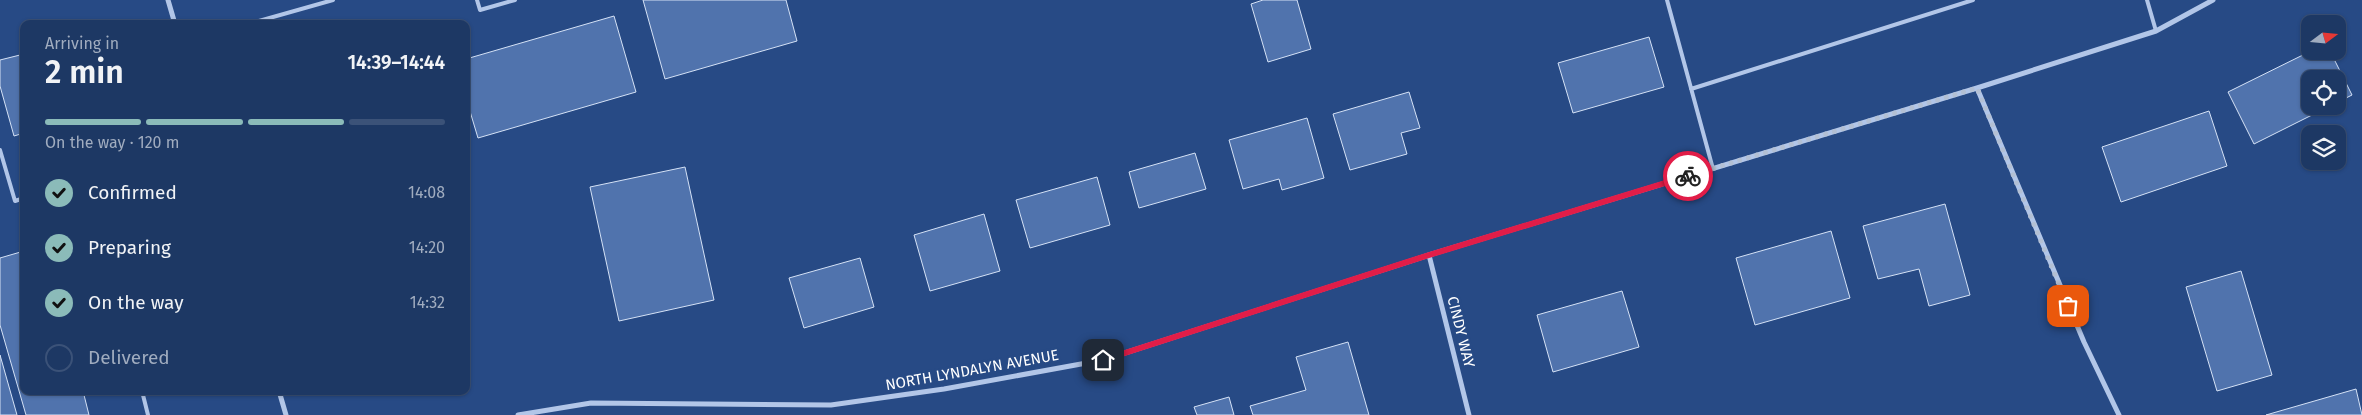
<!DOCTYPE html>
<html lang="en">
<head>
<meta charset="utf-8">
<style>
  body { margin:0; font-family:"Fira Sans",sans-serif; background:#253f6a; color:#f1f3f6; height:100vh; display:flex; flex-direction:column; font-size:19px; white-space:nowrap }
  * { box-sizing:border-box; margin:0 }
  p { font-size:16px; color:#a0acbf }
  .icon { flex:none; width:28px; height:28px; fill:none; stroke:currentColor; stroke-width:2; stroke-linecap:round; stroke-linejoin:round }
  .map { position:relative; flex:1; overflow:hidden }
  .side { position:absolute; left:20px; top:20px; width:450px; height:375px; display:flex; flex-direction:column; background:#1d3864; border-radius:10px; box-shadow:0 1px 4px #0004,0 0 0 1px #3b5278 }
  .side>* { flex:none }
  .needle { width:32px; rotate:74deg }
  .buttons { position:absolute; left:2301px; top:15px; display:grid; gap:10px }
  .buttons a { display:grid; place-items:center; width:45px; height:45px; border-radius:10px; background:#1d3864; box-shadow:0 1px 4px #0004,0 0 0 1px #3b5278; font-size:25px }
  .pin { position:absolute; display:grid; place-items:center; width:42px; height:42px; color:#fff; margin:-21px; border-radius:10px; box-shadow:0 2px 8px #0006 }
  .courier { position:absolute; display:grid; place-items:center; width:50px; height:50px; margin:-25px; border:4px solid #e11d48; border-radius:50%; background:#fff; color:#222; box-shadow:0 1px 6px #0007 }
  .head em { font-style:normal; font-weight:600 }
  .head div { display:flex; flex-direction:column-reverse }
  .head { display:flex; align-items:center; justify-content:space-between; height:85px; padding:0 25px }
  h1 { font-size:32px; font-weight:600; line-height:38px }
  .bar { display:grid; grid-template-columns:repeat(4,1fr); gap:8px 5px; align-content:center; height:60px; padding:0 25px }
  .bar i { height:6px; border-radius:4px; background:#3b5278 }
  .bar .current { background:#8bbbb9 }
  .bar p { grid-column:span 4 }
  ol { padding:0 25px; list-style:none }
  li { display:flex; align-items:center; gap:15px; height:55px }
  li p { margin-inline-start:auto }
  li .icon { padding:5px; border-radius:50%; background:#8bbbb9; color:#111; stroke-width:4 }
  li:last-child { color:#a0acbf }
  li i { width:28px; height:28px; border:2px solid #3b5278; border-radius:50% }
  .map>svg:first-child { display:block }
  .building { fill:#5073ad; stroke:#d5e2f6 }
  .lines { fill:none; stroke-linecap:round; stroke-linejoin:round }
  .service { stroke:#b2c6e8; stroke-width:4 }
  .minor { stroke:#b2c6e8; stroke-width:5 }
  .done { stroke:#b3c0d4; stroke-width:5; stroke-dasharray:0 9 }
  .route { stroke:#e11d48; stroke-width:6 }
  .labels { text-anchor:middle; stroke-width:5; stroke-linejoin:round; paint-order:stroke }
  .street-label { font-size:15px; fill:#fff; stroke:#274a85 }
</style>
</head>
<body>
<div class="map">
<svg width="2362" height="415" viewBox="0 0 2362 415">
  <rect width="100%" height="100%" fill="#274a85"/>
  <!-- building -->
  <path class="building" d="M643,0H786L797,41L665,79Z
    M1263,0H1297L1311,49L1268,62L1251,4Z
    M614,16L636,92L478,138L466,98V59Z
    M1649,37L1664,87L1573,113L1558,63Z
    M2311,51H2330L2352,95L2338,102V79H2310V106H2330L2254,144L2228,92Z
    M24,54V133L14,136L0,86V60Z
    M1409,92L1420,128L1401,133L1407,154L1350,170L1333,114Z
    M2209,111L2227,166L2121,202L2102,147Z
    M1307,118L1324,178L1282,190L1279,179L1243,189L1229,140Z
    M1195,153L1206,189L1139,208L1129,172Z
    M685,167L714,300L619,321L590,187Z
    M1097,177L1110,225L1030,248L1016,200Z
    M1945,204L1970,295L1929,306L1919,269L1878,279L1863,226Z
    M984,214L1000,271L930,291L914,235Z
    M1831,231L1850,298L1755,325L1736,258Z
    M24,251V391H83L89,415H26L0,325V258Z
    M860,258L874,307L804,328L789,278Z
    M2241,271L2272,375L2217,391L2186,287Z
    M1622,291L1639,347L1553,372L1537,315Z
    M1348,342L1369,415H1253L1250,406L1306,390L1296,357Z
    M0,355L17,415H0Z
    M2356,389L2362,415H2266Z
    M1229,397L1234,415H1197L1194,407Z"/>
  <g class="lines">
    <!-- service -->
    <path class="service" d="M477,0L480,10L515,0
      M1667,0L1713,169
      M2147,0L2156,31
      M248,24L333,0
      M1691,89L1973,0
      M0,150L15,201L24,198
      M142,391L148,415"/>
    <!-- minor -->
    <path class="minor" d="M168,0L175,24
      M1977,88L2084,342L2119,415
      M1429,255L1469,415
      M279,391L286,415
      M518,415L591,403L831,405L944,389L1103,360L1429,255L1977,88L2156,31L2213,0"/>
  </g>
  <g class="lines">
    <!-- done -->
    <path class="done" d="M1688,176L1977,88L2068,306"/>
    <!-- route -->
    <path class="route" d="M1103,360L1429,255L1688,176"/>
  </g>
  <g class="labels">
    <!-- street labels -->
    <g class="street-label">
      <text transform="translate(1461 332) rotate(76)" y="5">CINDY WAY</text>
      <text transform="translate(972 370) rotate(-10)" y="5">NORTH LYNDALYN AVENUE</text>
    </g>
  </g>
</svg>
<div class="buttons">
<a><svg class="needle" viewBox="-14 -14 28 28"><path d="M0-13l5 13h-10z" fill="#e53935"/><path d="M0 13l5-13h-10z" fill="#a0acbf"/></svg></a>
<a><svg class="icon" aria-label="locate" viewBox="0 0 24 24"><circle cx="12" cy="12" r="6"/><path d="M12 2v4M12 18v4M2 12h4M18 12h4"/></svg></a>
<a><svg class="icon" aria-label="layers" viewBox="0 0 24 24"><path d="M12 4l9 5-9 5-9-5zM3 14l9 5 9-5"/></svg></a>
</div>
<div class="pin" style="left:2068px;top:306px;background:#ea580c"><svg class="icon" aria-label="bag" viewBox="0 0 24 24"><path d="M5 8h14l-1 12H6zM9 8a3 3 0 0 1 6 0"/></svg></div>
<div class="pin" style="left:1103px;top:360px;background:#1f2937"><svg class="icon" aria-label="home" viewBox="0 0 24 24"><path d="M3 11l9-7 9 7M6 9v11h12V9"/></svg></div>
<div class="courier" style="left:1688px;top:176px"><svg class="icon" aria-label="bike" viewBox="0 0 24 24"><circle cx="6" cy="16" r="4"/><circle cx="18" cy="16" r="4"/><path d="M6 16l4-8h5l3 8M10 8l3 8H6M13 5h3"/></svg></div>
<section class="side">
<div class="head"><div><h1>2 min</h1><p>Arriving in</p></div><em>14:39–14:44</em></div>
<div class="bar"><i class="current"></i><i class="current"></i><i class="current"></i><i></i><p>On the way · 120 m</p></div>
<ol>
<li><svg class="icon" aria-label="check" viewBox="0 0 24 24"><path d="M5 12l5 5 9-10"/></svg>Confirmed<p>14:08</p></li>
<li><svg class="icon" aria-label="check" viewBox="0 0 24 24"><path d="M5 12l5 5 9-10"/></svg>Preparing<p>14:20</p></li>
<li><svg class="icon" aria-label="check" viewBox="0 0 24 24"><path d="M5 12l5 5 9-10"/></svg>On the way<p>14:32</p></li>
<li><i></i>Delivered</li>
</ol>
</section>
</div>
</body>
</html>
